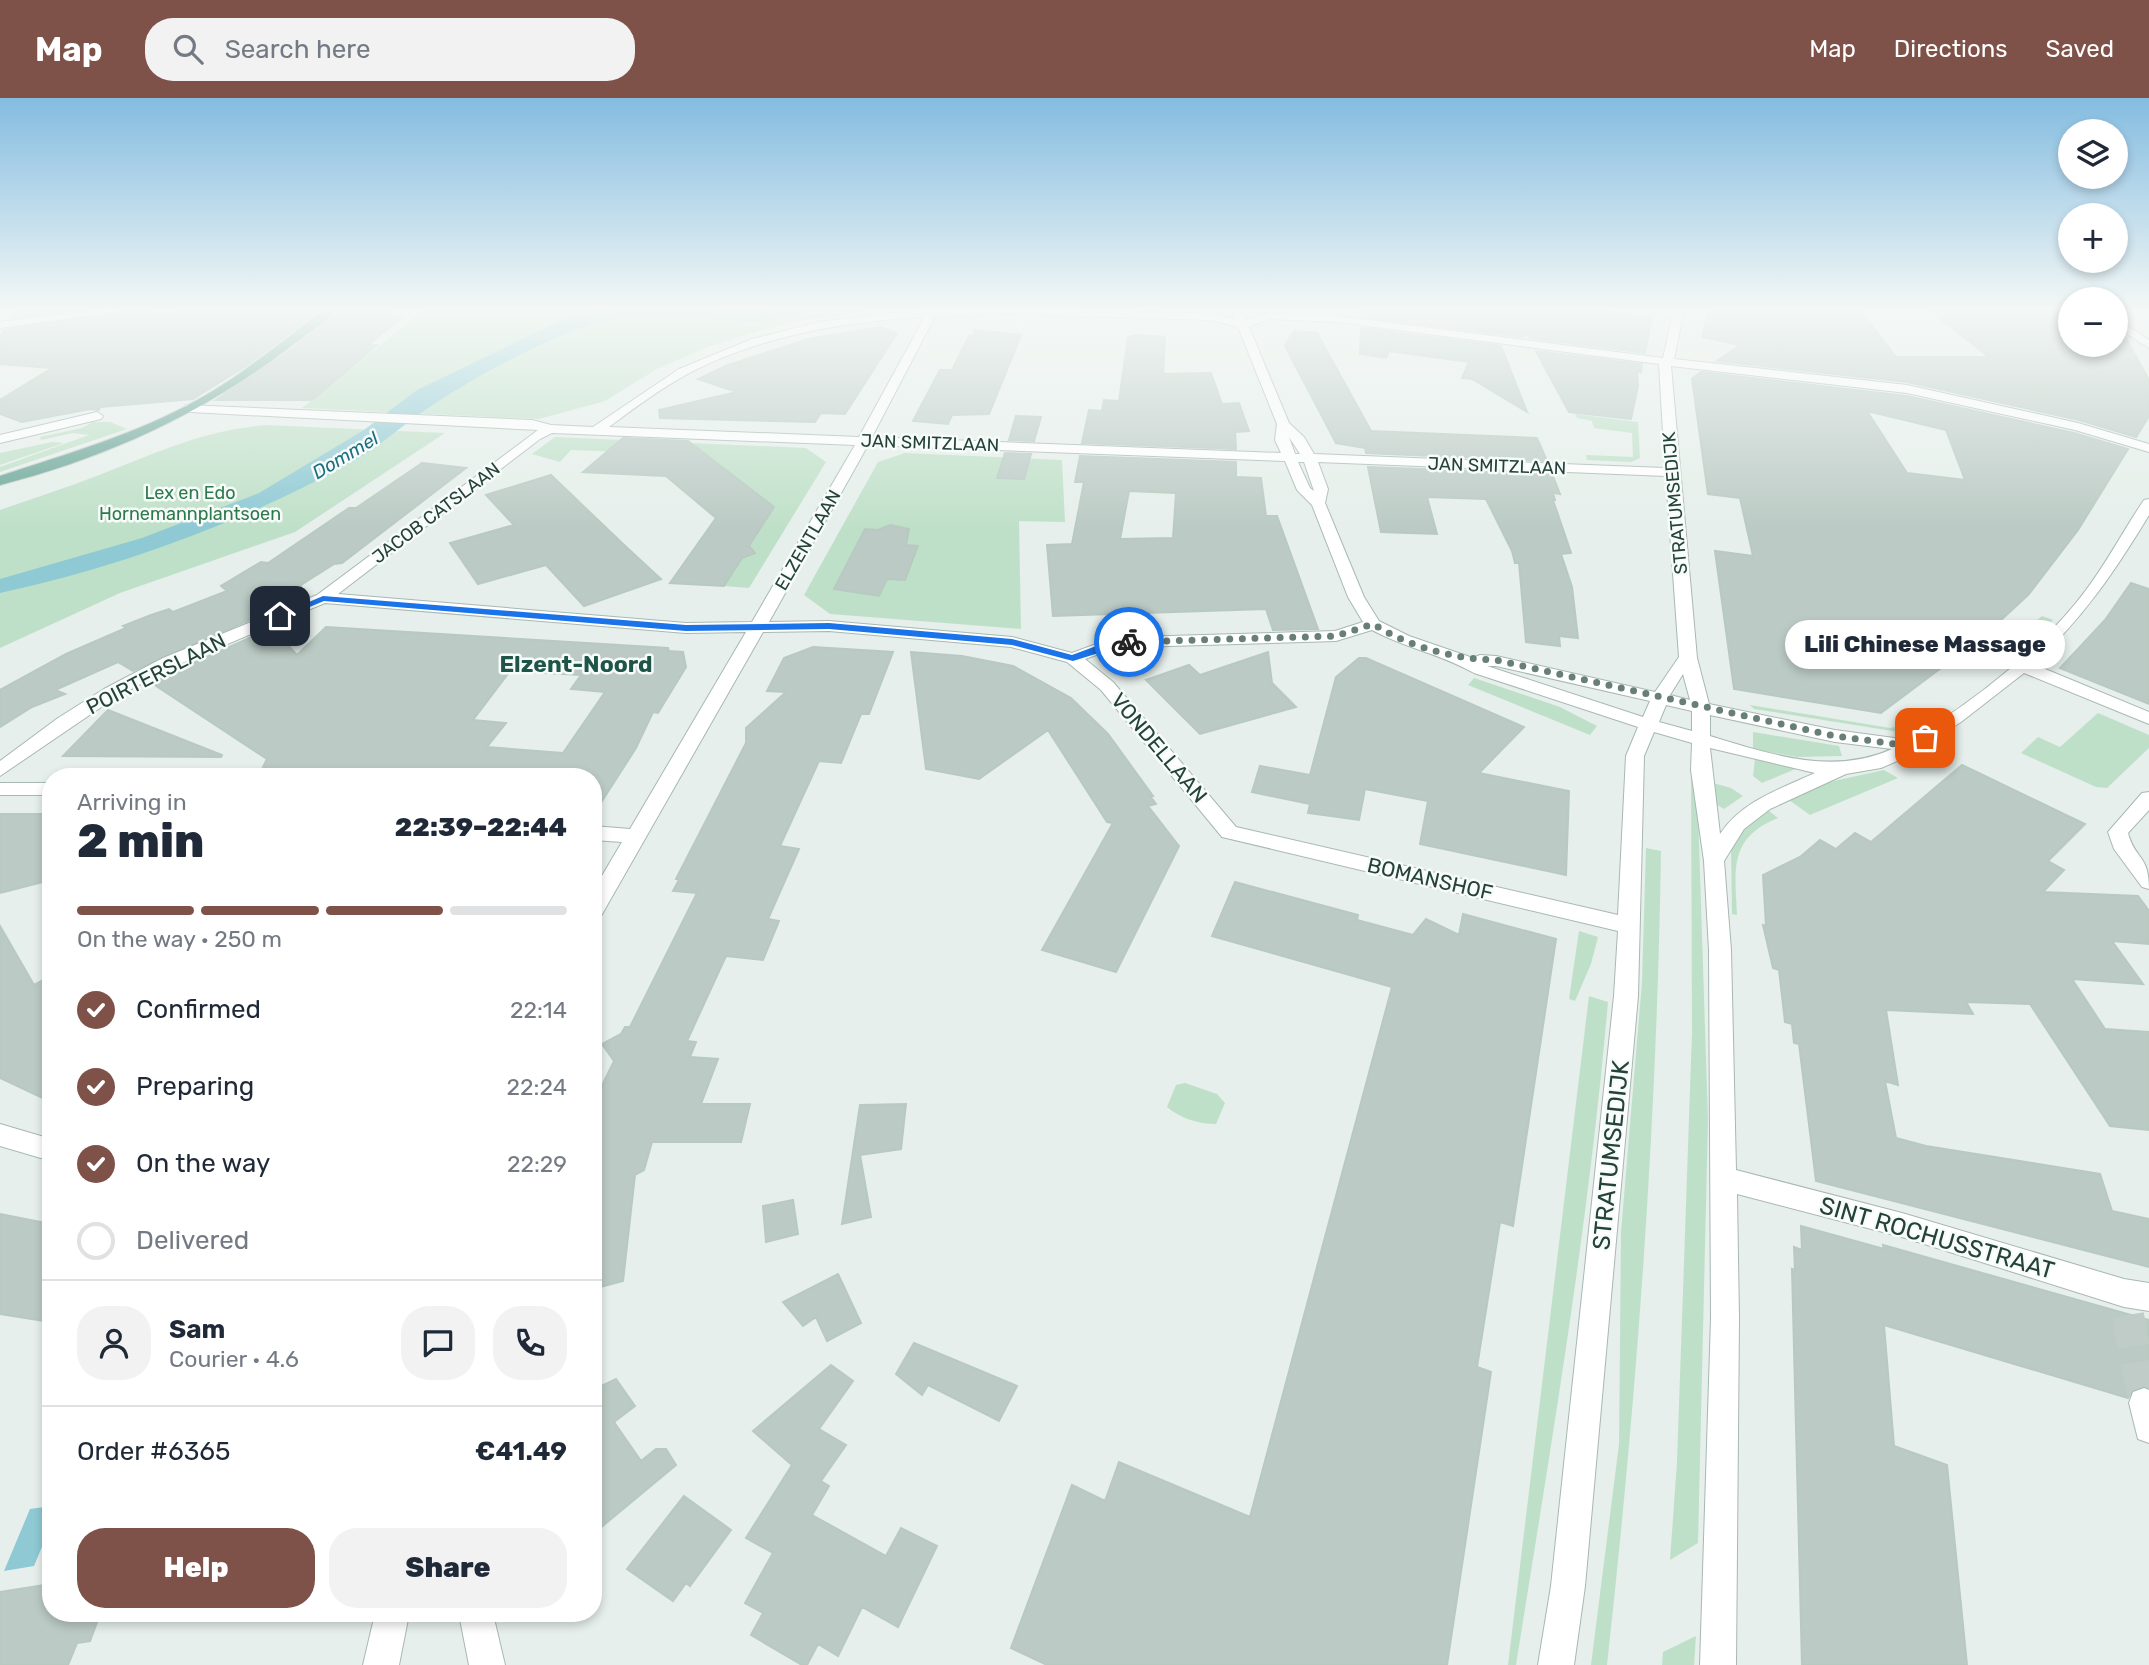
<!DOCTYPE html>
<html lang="en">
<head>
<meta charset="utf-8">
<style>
  body { margin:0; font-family:Rubik,sans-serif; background:#f2f2f3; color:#1f2937; height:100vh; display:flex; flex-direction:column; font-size:26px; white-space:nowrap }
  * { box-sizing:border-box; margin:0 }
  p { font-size:23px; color:#747a83 }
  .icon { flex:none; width:38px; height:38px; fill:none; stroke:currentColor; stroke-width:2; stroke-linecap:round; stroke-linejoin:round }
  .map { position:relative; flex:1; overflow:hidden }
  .drawer { position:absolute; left:42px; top:670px; width:560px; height:854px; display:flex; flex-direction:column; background:#fff; border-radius:28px; box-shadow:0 4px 10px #0003 }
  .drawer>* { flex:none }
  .buttons { position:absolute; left:2058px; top:21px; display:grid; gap:14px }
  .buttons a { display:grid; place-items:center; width:70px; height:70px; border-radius:50%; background:#fff; box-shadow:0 4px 10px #0003; font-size:35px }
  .pin { position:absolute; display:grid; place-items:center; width:60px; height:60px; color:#fff; margin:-30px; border-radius:14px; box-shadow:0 4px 10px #0006 }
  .courier { position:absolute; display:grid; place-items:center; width:70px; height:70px; margin:-35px; border:5px solid #1a73e8; border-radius:50%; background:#fff; color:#222; box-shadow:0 2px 9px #0007 }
  .bubble { position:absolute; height:49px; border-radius:24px; background:#fff; box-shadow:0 4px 10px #0003; font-size:23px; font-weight:800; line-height:49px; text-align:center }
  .head em { font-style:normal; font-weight:800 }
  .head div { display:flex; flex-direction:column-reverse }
  .head { display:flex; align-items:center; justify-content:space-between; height:119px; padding:0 35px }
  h1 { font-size:46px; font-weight:800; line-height:52px }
  .bar { display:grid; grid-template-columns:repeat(4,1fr); gap:10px 7px; align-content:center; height:84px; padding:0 35px }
  .bar i { height:9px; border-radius:5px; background:#e0e1e3 }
  .bar .on { background:#7f5249 }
  .bar p { grid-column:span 4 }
  .line { display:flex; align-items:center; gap:18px; padding:0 35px; border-top:2px solid #e0e1e3 }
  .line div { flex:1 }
  .round { display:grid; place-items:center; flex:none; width:74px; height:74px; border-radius:28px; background:#f2f2f3 }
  ol { padding:0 35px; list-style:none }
  li { display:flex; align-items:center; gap:21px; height:77px }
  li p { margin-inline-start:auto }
  li .icon { padding:7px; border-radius:50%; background:#7f5249; color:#fff; stroke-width:4 }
  li:last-child { color:#747a83 }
  li i { width:38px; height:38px; border:4px solid #e0e1e3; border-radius:50% }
  .cta { display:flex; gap:14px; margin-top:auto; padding:14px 35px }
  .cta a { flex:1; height:80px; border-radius:28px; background:#7f5249; color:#fff; font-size:28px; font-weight:800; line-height:80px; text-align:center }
  .cta a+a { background:#f2f2f3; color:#1f2937 }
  header { display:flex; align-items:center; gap:42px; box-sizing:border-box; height:98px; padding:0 35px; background:#7f5249; color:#fff }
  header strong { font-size:33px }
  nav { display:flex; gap:38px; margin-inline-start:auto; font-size:24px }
  .search { width:490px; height:63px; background:#f2f2f3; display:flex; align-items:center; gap:18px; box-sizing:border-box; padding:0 24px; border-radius:28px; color:#747a83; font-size:26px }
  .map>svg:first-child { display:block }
  .green { fill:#bfe0c8 }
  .water { fill:#8ec9d4 }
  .building { fill:#bbcac4; stroke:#b8c9c2; stroke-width:2; fill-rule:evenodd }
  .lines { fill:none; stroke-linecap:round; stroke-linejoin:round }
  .minor-tunnel { stroke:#bfccc8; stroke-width:32; stroke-dasharray:32 16; stroke-linecap:butt }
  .minor-casing { stroke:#a8b8b2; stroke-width:2 }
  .major-casing { stroke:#c2cac8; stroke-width:2 }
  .minor { fill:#fff; fill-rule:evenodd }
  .major { fill:#6aa596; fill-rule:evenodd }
  .route { fill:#1a73e8 }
  .done { stroke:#687f78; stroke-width:7; stroke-dasharray:0 12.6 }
  .labels { text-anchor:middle; stroke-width:5; stroke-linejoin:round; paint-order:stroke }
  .far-street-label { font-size:18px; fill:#24423a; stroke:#f7fbf9 }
  .far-park-label { font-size:18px; fill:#2d7a4b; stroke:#f7fbf9 }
  .far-water-label { font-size:19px; font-style:italic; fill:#1c6f80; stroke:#f7fbf9 }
  .street-label { font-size:21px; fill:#24423a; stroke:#f7fbf9 }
  .neighbourhood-label { font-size:23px; font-weight:bold; fill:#1f5548; stroke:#f7fbf9 }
  .near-street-label { font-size:24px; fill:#24423a; stroke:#f7fbf9 }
</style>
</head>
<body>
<header>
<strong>Map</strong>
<div class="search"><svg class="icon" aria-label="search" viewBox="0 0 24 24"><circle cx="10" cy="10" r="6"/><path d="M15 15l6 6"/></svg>Search here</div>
<nav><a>Map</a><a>Directions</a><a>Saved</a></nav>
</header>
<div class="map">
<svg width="2149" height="1567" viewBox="0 0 2149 1567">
  <rect width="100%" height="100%" fill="#e6efeb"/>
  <!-- green -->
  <path class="green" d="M424,212H879L805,222L758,233L705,250L657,271L605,303L539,321L302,310Z
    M1575,316L1638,324L1640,360L1631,364L1587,362L1586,357L1633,359L1632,335L1594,330L1592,323L1577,320Z
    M93,324H110L127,331L0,374V369L89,337L73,335L41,342L40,339L82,330Z
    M266,327L445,335L295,434L120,495L0,550V412C34,400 68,389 102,376C157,354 206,332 266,327Z
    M555,339L806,350L826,364L749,490L724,488L766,423L761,400L718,366L682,356L571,352L560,364L532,356Z
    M52,344L64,345L0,367V355Z
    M905,355L1062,362L1065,424L1019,423L1021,531L830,516L804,497L878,364Z
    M2042,518L2053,522L2011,558L2000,554Z
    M1474,580L1560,609L1597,628L1590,637L1468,587Z
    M1750,607L1890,630L1905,627L1924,614L1935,619L1916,632L1899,634L1754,611Z
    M2098,615L2149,637V650L2107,690L2096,689L2021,655L2038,639L2060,649Z
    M1753,634L1839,648L1842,658L1797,659L1758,652L1753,650Z
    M1755,661L1795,669L1798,670L1762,685L1753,678Z
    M1884,672L1898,680L1810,717L1789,702L1820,686Z
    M1691,680L1697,682L1708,1022L1698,1445L1670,1462L1677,1364L1692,934Z
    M1713,685L1731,690L1743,698L1724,711L1714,705Z
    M1768,712L1778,720C1728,740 1735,772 1737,817L1732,816L1731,751L1739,733Z
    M1646,750L1661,753C1657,1024 1637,1297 1607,1567H1591L1619,1346L1621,1134L1642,884Z
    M1579,833L1598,839L1591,866L1575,903L1569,901Z
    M1589,898L1608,904C1589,1126 1551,1347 1516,1567H1508Z
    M1185,985L1217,996L1225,1005L1216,1026C1198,1026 1180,1020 1167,1009L1176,987Z
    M1696,1538L1694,1567H1662L1663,1554Z"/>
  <!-- water -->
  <path class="water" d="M604,212H815C795,217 774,223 753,224C737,224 721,221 705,219C661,215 617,215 575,232C526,251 468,283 425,312C400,329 379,349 352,364C243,424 121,469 0,495V481L142,440L259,395L364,332L417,292L560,223Z
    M51,1408V1427L34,1468L4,1473L30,1411Z"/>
  <!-- building -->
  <path class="building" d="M16,212H83L11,220Z
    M132,212H150V216L205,212H321L246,268L193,301L100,309L99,312L90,311L22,324L0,316V302L52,270L0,266V239L4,232Z
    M339,212H397L390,218H403L368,247H377L312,302H216L292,251Z
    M1363,212H1596L1652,219L1645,255L1530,240L1527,236L1521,239L1362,219Z
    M1709,212H1860L1896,259H1989L1929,212H2070V247H2116V232L2124,237L2149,282V318L2136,339L2079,322L1907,284L1717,263L1740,247L1702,239Z
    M879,229L897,235L845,316L821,315L815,324L660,320L659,312L737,294L698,281L728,267L808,241Z
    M1361,230L1501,248L1527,314L1472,281L1462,280L1469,264L1389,253L1386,260L1360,256Z
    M975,232L1021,237L989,316L952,317L948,326L913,323L940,272H952L969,238H973Z
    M1294,233L1317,235L1371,333L1537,340L1547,363L1366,355L1365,350L1336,345L1285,248Z
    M1136,237L1165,239L1163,276L1211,275L1222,306L1239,305L1249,333L1235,334L1236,351L1082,345L1089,312L1102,313L1104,302L1119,303L1128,239Z
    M1536,253L1642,266L1641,274L1637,273L1638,288L1631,321L1569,314Z
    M1701,274L1907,298L2074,335L2128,351L2078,432L2029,496L1985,537L1881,615L1734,591L1715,453L1753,458L1740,400L1708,396L1692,281ZM1867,313L1946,332L1965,382L1907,375Z
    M1016,318L1041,319L1034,343L1009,342Z
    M623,340L688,343L774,409L749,448L755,455L742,460L724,488L670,485L716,420L666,378L583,374Z
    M1005,355L1031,356L1024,381L997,380Z
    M1080,358L1236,364V379L1261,380L1266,418H1277L1318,531L1273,532L1266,511L1053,518L1047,447L1072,446L1084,384H1075ZM1129,393L1176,395L1173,440L1120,441Z
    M422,365L466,370L342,465L334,466L301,487L302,494L286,497L258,514L261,517L133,573L118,564L55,592L65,596L32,609L0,629V592L66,556L126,530L123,528L151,517L169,511L173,514L227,493L221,488L261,464L268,465L349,410H356Z
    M1368,369L1552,376L1560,396L1553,395L1555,402H1553L1571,455L1561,456L1572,489L1578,540L1559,538L1560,548L1526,544L1519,465H1515L1512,453L1486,401L1427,399L1437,436L1381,434Z
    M551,377L623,446L661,481L584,508L546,467L478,486L450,445L514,427L486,397Z
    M890,427L909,431L906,447L918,448L905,482L887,481L879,498L834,491L865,431L878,432Z
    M2131,485L2149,491V606L2060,570L2105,522Z
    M326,529L668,550L669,553L683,554L686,569L658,615L653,614L636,650L593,717V679H347L263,669L267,661L150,584L272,530L297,557ZM510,573L581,577L571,591L605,594L563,655L487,649L506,625L473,622Z
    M813,549L893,554L869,616H861L841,665L819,663L780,748L799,751L768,821L779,823L763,862L726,858L687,943L696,944L690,959L718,961L701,1006H750L741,1044H652L644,1072L635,1077L623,1183L593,1191V1006L614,963L602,946L621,936L625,929H630L697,795L673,793L679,782L676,781L746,645V630L786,594L767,593L784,560Z
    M911,554L962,558L1013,568L1071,600L1108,636L1153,698H1150L1156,706L1148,708L1179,748L1116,874L1042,852L1113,725L1107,724L1048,632L979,681L926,671Z
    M1268,554L1272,585L1296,609L1200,636L1146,582L1189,567L1200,577Z
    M1359,560H1366L1524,629L1479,675L1569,693L1566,777L1420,746L1428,703L1365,691L1359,722L1308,715L1310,706L1252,694L1260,668L1310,677L1336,579Z
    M108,612L222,657L221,659L63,658Z
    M1962,667L2085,726L2048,763L2064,772L2043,794L2138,798L2149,813V846L2112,843L2143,886L2072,881L2105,931L2149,934V1032L2110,1028L2030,906L1966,904L1973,916L1886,912L1898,987L1885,983L1896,1040L1926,1048L2100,1076L2112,1113L2149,1121V1169L1816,1083L1799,946L1794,945L1792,926L1785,924L1779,872L1773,870L1763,827L1766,828L1763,777L1800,759L1820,742L1836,751L1855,735L1871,744Z
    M0,716H51V782L0,795Z
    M1235,784L1358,817L1357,822L1413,837L1426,821L1459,837L1463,816L1556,841L1513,1128L1500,1124L1477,1269L1491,1274L1447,1567H1047L1011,1550L1072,1387L1105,1403L1119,1364L1250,1419L1392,889L1212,838Z
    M0,828L34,887L51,878V1004L0,980Z
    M906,1006L901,1051L860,1057L871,1119L842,1126L860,1007Z
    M793,1102L798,1136L766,1144L763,1108Z
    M0,1116L51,1126V1224L0,1216Z
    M1801,1128L1884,1151L1883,1147L2149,1222V1289L2132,1292L2128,1300L1884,1227L1894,1348L1947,1367L1967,1567H1802L1792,1171L1795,1172L1794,1149L1802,1152Z
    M838,1176L861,1225L827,1243L816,1219L803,1228L783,1204Z
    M914,1245L1017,1288L999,1323L928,1287L922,1297L896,1276Z
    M831,1267L853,1283L819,1331L846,1347L821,1383L829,1388L812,1417L886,1458L901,1430L937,1448L898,1529L862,1509L838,1558L818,1546L807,1567H802L751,1537L763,1515L745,1505L773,1455L746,1440L792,1367L753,1333Z
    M616,1281L635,1308L614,1324L641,1363L656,1351H666L676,1367L593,1436V1292Z
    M684,1398L731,1432L690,1488L686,1485L673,1503L627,1471Z
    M51,1486V1516H100L90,1543L77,1545L68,1567H0V1494Z"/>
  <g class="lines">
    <!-- minor-tunnel -->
    <path class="minor-tunnel" d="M2128,1217L2144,1305"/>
    <defs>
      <path id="minor" d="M101,212H129L0,230V224Z
        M919,212H1084L1211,216L1235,221L1233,216L1238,213L1246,222L1267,215L1337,218L1663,260L1674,212H1684L1674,261L1907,287L2078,325L2149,346V354L2075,332L1907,295L1671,268L1697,560L1709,606L1835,632L1909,642C1969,608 2045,548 2086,492C2108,463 2124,431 2144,402L2149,401V417C2115,473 2082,522 2033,566L2149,614V626L2024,575L1961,624L1904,660L1881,670L1846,676L1770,711L1744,731L1724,763L1731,852L1736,1072L1902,1115L2124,1181L2149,1185V1213L2124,1209L1902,1139L1737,1096L1739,1220L1736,1567H1700L1711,1220L1709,852L1704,763L1691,672L1692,645L1654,634L1644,658L1638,898L1585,1488L1574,1567H1538L1551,1488L1614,898L1618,833L1222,739L1101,592L1067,564L1011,549L829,533L763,534L601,818L593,820V793L622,744L593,742V728L630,731L746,534L686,535L325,505L175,568L116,599L0,678V663L58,620L104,591L163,560L317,497L538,332L190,314L184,310L186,307L532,322L551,327L593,329L679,271L752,241L819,224ZM1015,216L1211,222L1238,229L1277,326L1275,342L1281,355L872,339L933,222L932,218ZM921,219L923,222L859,339L609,329C634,310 660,291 689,275C760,238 842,224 921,219ZM1268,221L1337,224L1659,266L1665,370L1314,356L1304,339L1289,325L1249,229ZM552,335L855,347L752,524L686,525L338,496L540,341ZM1289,339L1300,356H1295ZM868,347L1285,363L1297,392L1312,407L1348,499L1363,524L1335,533L1135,539L1107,542L1072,555L1012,539L829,523L769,524ZM1298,364H1304L1314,393L1310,390ZM1318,364L1666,378L1679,559L1655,594L1496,558L1480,557L1473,560L1409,538L1379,523L1364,499L1325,405L1328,391ZM1372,532C1405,550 1441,556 1474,575L1638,629L1626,658L1618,817L1236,729L1113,584L1085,561L1110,552L1135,549L1336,543ZM1487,568H1496L1650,603L1643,619ZM1683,576L1690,602L1670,597ZM1666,607L1692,613V633L1659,624ZM1710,617L1835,644L1892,651C1833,678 1769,656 1710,638ZM1710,650L1815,675C1780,691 1742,703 1720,736Z
        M2116,221L2149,242V250L2116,229Z
        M97,314L103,318L101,321L0,345V337Z
        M0,685H51V697H0Z
        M2149,694V712L2128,735C2135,762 2149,756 2149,791L2142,789L2114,751L2108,734L2142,695Z
        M0,1026L51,1041V1063L0,1048Z
        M2144,1290L2149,1292V1345L2138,1341L2129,1305L2133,1294Z
        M375,1516H409L399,1567H363Z
        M459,1516H493L505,1567H469Z"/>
      <path id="major" d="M325,212H336C323,226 305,237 290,249C204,315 106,360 0,387V378C67,356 137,336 199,301C244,276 283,242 325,212Z"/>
    </defs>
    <!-- minor casing -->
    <use href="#minor" class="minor-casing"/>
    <!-- major casing -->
    <use href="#major" class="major-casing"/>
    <!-- minor -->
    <use href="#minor" class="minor"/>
    <!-- major -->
    <use href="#major" class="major"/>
  </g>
  <!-- sky -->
  <linearGradient id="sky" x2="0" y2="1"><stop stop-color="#84bce0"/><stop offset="0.49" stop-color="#f4f8f6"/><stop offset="1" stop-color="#f4f8f6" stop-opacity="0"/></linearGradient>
  <rect width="2149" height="431" fill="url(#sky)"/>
  <!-- route -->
  <path class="route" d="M323,498L686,527L829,525L1012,541L1072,557L1107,544L1129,542L1134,544L1073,563L1012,547L829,531L686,533L324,503L283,520L276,518Z"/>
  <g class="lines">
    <!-- done -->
    <path class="done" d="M1129,544L1336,538L1373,526C1410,549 1453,561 1496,562L1835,638L1910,648L1925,640"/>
  </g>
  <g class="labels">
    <!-- far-street labels -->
    <g class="far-street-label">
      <text transform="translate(930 345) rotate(2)" y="6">JAN SMITZLAAN</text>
      <text transform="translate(1497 368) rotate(2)" y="6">JAN SMITZLAAN</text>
      <text transform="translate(1675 405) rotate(-95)" y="6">STRATUMSEDIJK</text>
      <text transform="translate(436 415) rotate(-37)" y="6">JACOB CATSLAAN</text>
      <text transform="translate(808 442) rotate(-60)" y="6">ELZENTLAAN</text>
    </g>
    <!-- far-park labels -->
    <g class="far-park-label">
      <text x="190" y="401">Lex en Edo<tspan x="190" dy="21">Hornemannplantsoen</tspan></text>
    </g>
    <!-- far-water labels -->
    <g class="far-water-label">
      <text transform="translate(345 357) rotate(-31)" y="7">Dommel</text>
    </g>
    <!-- street labels -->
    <g class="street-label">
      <text transform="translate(156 576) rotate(-27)" y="7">POIRTERSLAAN</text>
      <text transform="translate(1159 650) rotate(50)" y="7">VONDELLAAN</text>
      <text transform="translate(1430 781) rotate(13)" y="7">BOMANSHOF</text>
    </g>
    <!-- neighbourhood labels -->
    <g class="neighbourhood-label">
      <text x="576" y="574">Elzent-Noord</text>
    </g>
    <!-- near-street labels -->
    <g class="near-street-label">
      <text transform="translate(1611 1057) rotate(-84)" y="8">STRATUMSEDIJK</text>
      <text transform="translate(1937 1140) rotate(16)" y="8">SINT ROCHUSSTRAAT</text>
    </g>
  </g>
</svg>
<div class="buttons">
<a><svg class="icon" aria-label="layers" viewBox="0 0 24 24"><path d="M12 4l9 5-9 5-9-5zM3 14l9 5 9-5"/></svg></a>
<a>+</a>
<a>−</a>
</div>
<div class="pin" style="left:1925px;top:640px;background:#ea580c"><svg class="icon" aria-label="bag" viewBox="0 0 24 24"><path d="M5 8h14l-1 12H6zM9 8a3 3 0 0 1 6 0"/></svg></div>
<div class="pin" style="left:280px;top:518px;background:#1f2937"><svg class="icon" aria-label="home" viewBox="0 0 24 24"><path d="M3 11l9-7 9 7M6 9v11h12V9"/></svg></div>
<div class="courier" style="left:1129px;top:544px"><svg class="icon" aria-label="bike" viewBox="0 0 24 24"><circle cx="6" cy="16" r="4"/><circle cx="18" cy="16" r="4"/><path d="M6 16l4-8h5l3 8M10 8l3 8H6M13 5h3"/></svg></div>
<div class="bubble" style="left:1785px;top:522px;width:280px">Lili Chinese Massage</div>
<section class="drawer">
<div class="head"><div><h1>2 min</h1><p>Arriving in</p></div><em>22:39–22:44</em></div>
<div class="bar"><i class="on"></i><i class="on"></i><i class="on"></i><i></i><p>On the way · 250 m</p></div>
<ol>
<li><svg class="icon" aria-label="check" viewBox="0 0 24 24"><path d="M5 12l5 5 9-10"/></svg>Confirmed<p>22:14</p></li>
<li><svg class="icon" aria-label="check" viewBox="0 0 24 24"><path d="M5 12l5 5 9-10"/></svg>Preparing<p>22:24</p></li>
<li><svg class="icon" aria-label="check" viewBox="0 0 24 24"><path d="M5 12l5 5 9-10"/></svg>On the way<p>22:29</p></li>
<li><i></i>Delivered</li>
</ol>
<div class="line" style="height:126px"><a class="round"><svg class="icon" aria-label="person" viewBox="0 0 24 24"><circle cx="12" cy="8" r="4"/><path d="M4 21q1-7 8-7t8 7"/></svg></a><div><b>Sam</b><p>Courier · 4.6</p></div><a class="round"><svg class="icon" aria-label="chat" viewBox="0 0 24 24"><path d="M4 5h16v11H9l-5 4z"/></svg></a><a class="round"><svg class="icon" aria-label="phone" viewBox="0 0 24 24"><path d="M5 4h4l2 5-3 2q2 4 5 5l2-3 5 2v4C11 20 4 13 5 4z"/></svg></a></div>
<div class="line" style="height:91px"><div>Order #6365</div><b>€41.49</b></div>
<div class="cta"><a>Help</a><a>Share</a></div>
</section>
</div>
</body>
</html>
